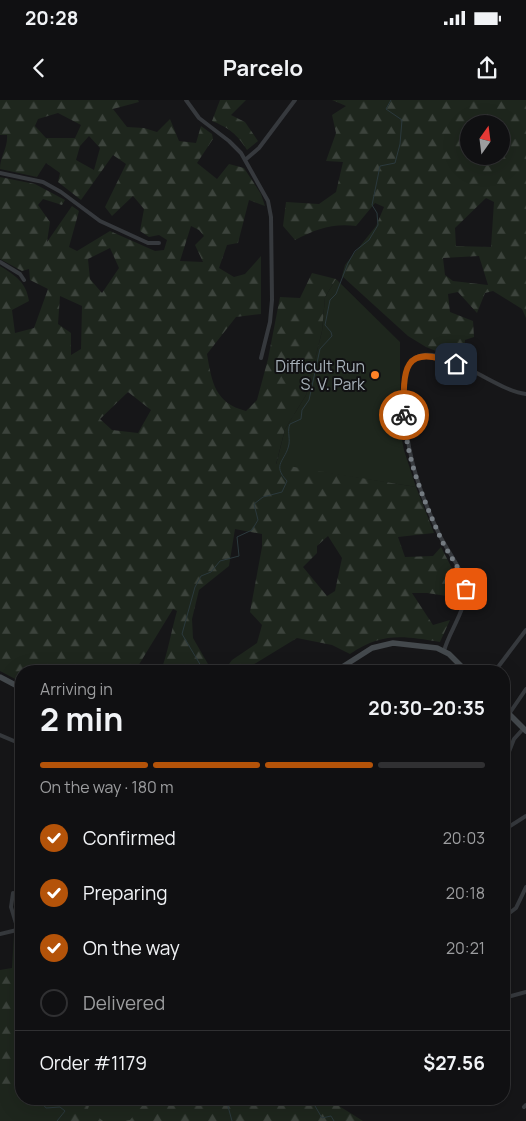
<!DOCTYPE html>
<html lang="en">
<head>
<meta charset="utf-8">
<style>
  body { margin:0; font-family:Manrope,sans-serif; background:#1e1e20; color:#f1f3f6; height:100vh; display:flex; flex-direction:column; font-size:19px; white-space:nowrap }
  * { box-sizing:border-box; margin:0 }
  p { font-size:16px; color:#9c9d9f }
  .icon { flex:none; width:28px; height:28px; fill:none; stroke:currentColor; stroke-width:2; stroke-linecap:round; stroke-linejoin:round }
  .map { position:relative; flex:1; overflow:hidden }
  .drawer { position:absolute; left:15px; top:565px; width:495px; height:440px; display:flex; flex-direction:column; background:#101012; border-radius:20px; box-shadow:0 5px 20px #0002,0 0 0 1px #303032 }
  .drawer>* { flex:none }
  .needle { width:32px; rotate:14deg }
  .fabs { position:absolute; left:460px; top:15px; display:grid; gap:10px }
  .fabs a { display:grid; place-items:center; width:50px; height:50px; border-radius:50%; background:#101012; box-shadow:0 5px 20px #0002,0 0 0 1px #303032; font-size:25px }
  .pin { position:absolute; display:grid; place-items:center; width:42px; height:42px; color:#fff; margin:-21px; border-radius:10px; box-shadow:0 2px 8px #0006 }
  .courier { position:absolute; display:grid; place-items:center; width:50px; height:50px; margin:-25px; border:4px solid #b45309; border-radius:50%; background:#fff; color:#222; box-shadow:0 1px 6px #0007 }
  .headline em { font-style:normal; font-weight:700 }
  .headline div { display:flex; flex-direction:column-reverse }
  .headline { display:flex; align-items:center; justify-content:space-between; height:85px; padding:0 25px }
  h1 { font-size:32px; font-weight:700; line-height:38px }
  .bar { display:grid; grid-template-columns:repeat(4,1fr); gap:8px 5px; align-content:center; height:60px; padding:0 25px }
  .bar i { height:6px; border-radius:4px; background:#303032 }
  .bar .on { background:#b45309 }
  .bar p { grid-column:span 4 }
  .line { display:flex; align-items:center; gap:12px; padding:0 25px; border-top:1px solid #303032 }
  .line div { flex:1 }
  ol { padding:0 25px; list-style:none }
  li { display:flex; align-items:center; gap:15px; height:55px }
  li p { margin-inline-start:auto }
  li .icon { padding:5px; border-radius:50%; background:#b45309; color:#fff; stroke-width:4 }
  li:last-child { color:#9c9d9f }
  li i { width:28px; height:28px; border:2px solid #303032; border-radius:50% }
  .status { display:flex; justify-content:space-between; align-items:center; height:35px; padding:0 25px; background:#101012; direction:ltr }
  .status svg { height:14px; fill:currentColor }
  header { display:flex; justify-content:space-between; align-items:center; height:65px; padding:0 25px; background:#101012; font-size:22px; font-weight:700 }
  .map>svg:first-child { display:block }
  .green { fill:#1e261d }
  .forest { fill:url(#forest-firs); fill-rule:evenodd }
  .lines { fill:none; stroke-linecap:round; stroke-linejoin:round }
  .stream { stroke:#2b393d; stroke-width:1 }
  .street { stroke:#36393d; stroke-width:4 }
  .secondary { stroke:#44494d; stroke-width:5.5 }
  .done { stroke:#747b81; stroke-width:5; stroke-dasharray:0 9 }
  .route { stroke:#b45309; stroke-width:6 }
  .poi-dot { fill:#ff8226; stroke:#111113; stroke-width:2 }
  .labels { text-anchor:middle; stroke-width:4; stroke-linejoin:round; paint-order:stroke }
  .poi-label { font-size:16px; fill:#a7b1b9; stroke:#111113; text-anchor:end }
</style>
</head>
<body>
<div class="status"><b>20:28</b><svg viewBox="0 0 49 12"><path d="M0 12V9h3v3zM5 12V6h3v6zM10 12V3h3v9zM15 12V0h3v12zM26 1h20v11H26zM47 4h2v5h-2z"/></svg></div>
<header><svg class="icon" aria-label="back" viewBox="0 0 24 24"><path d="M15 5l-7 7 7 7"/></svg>Parcelo<svg class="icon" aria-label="share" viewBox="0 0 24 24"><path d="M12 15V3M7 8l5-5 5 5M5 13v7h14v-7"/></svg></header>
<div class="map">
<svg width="526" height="1021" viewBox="0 0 526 1021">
  <defs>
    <pattern id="forest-firs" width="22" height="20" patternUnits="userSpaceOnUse" patternTransform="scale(1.25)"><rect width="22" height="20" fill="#1e261d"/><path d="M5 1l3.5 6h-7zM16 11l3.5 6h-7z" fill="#3c433c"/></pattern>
  </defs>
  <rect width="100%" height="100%" fill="#161618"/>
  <!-- green -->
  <path class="green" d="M336,179L400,242V330L404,350L416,387L276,365L285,329L306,295L322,231L325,197Z
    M21,882V999H221L213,1021H0V885Z"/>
  <!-- forest -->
  <path class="forest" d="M0,0H138L139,2L113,9L127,27L144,28L157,32L170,19L179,41L196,43L201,26L212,34L213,39L197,63L217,79L229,64L244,68L261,94L265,106L249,100L238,143L227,145L219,168L234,177L245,174L261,156V214L236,217L207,254C212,283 215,303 246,311L257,300L268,259L280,197L300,198L312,173L336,179L325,197L322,231L306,295L285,329L276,364L416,387L434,433L398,437L405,457L433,456L441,447L460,484V498L427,493H412L433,525L450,520L440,542C403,536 383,532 350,554L332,545L297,538L243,571H224L232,560L257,543L262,525L250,512L262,447V434L235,429L229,466L199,490L192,519L193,538L212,571H161C168,552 171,532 177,511L173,509L135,571H21V582L0,571V166C16,176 26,182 29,201L12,210L15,233L34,228L48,189L30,180L29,169L22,171L0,159V77L35,84L65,100L62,105L43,99L38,105L50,122L47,142L72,106L79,111L69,147L77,151L110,131L155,151L164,150L167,140L159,135L149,137L140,131L144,109L133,96L112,116L105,107L126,64L113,55L81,100L58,82L60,73L46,63L37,77L0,69C0,56 8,48 7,35H0ZM58,13L81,25L75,38H46L35,26L38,19ZM89,36L100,48L94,70L76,60L80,46ZM191,126L199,130L204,136L195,145L203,162L180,161ZM110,148L119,168L102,193L90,179L88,159ZM60,196L82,206L81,249L71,255V233L58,224ZM128,292L151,310L138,333L112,330L100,319ZM328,436L342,458L335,491L327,496L303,467L317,453V446Z
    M220,0H246L231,15L245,22L258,41L247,50C237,34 229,28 212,21Z
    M332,0H526V218L522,209L493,191L485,193L477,213L458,192L448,194L450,212L473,221L474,237L465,240L463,262L426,247L408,236L342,176L345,165L376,126L384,107L375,103L356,126C333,123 316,129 295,140L283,126L286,102L319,104L336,92L343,62L326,61L336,33L332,15L346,6ZM469,24H501V56H469ZM486,98L494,102L491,147L456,146L455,128ZM479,156L488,185L453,181L445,175L443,158Z
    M21,834V976L0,992V870L12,868L14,836Z
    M67,999H91L88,1009L103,1021H68Z
    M148,999H328L363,1021H124L130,1020Z"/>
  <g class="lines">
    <!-- stream -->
    <path class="stream" d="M204,571L182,534L195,487L201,476L211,472L220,461L239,456L237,437L252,430L258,420L254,404L263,397L282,392L287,381C271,364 286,361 289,344C290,336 287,331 290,324L301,319L302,310L309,300L320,249L332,236L331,232L325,225L330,200L336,194L348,163L355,151L369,140L378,125L377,113L372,105L380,66L395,63L400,44L402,20L386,9L391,0
      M47,999L42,1003L46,1008L60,1007L65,1011L57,1021
      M226,999L232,1021
      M311,999L322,1018L331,1016L334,1021"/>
    <!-- street -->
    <path class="street" d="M186,0L199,18L229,41L241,53L268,101L271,117L272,200L270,222L261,258
      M245,60L259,48L295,0
      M0,73L43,82L61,92L100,121L148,143H159
      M0,162L20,174L24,180
      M444,551C449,531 468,508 465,487C463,470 448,452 440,436C417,388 402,341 405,287C405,273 407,257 424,255C454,252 495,290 526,294
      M495,571L526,530
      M509,614L526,589
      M0,635L21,644
      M504,664L514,639L523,629
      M504,730L526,716
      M13,793L11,807L18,830
      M504,817L516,808L526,787
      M0,834L21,829
      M504,898L526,892
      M524,1007L526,1005"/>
    <!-- secondary -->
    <path class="secondary" d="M336,571L372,548L393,543L437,548L449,554L466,571
      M0,577L21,588
      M504,609L526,631"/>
  </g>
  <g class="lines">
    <!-- done -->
    <path class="done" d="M404,315C406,359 424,401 442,441C450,457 463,472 466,489"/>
    <!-- route -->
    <path class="route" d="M404,315C403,270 402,242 456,264"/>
  </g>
  <!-- markers -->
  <circle class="poi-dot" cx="375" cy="275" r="5"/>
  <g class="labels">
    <!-- poi labels -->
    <g class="poi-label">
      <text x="365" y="272">Difficult Run<tspan x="365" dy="18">S. V. Park</tspan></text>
    </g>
  </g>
</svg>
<div class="fabs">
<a><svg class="needle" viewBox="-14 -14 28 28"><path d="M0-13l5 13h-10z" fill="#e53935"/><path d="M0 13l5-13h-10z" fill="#9c9d9f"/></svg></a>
</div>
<div class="pin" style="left:466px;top:489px;background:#ea580c"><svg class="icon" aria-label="bag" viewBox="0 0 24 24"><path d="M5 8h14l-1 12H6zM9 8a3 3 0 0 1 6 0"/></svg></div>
<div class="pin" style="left:456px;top:264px;background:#1f2937"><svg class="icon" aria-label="home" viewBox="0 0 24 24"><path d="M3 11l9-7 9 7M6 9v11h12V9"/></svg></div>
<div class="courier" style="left:404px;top:315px"><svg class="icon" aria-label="bike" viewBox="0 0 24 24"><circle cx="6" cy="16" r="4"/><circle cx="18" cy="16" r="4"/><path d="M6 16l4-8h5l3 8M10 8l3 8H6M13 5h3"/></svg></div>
<section class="drawer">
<div class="headline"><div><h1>2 min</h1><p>Arriving in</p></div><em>20:30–20:35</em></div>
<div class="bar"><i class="on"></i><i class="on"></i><i class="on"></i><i></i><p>On the way · 180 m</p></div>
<ol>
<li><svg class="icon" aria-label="check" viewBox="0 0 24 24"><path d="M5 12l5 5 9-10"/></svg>Confirmed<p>20:03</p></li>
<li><svg class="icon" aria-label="check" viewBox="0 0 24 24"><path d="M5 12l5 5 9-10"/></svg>Preparing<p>20:18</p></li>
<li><svg class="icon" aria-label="check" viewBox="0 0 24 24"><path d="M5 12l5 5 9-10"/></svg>On the way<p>20:21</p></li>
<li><i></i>Delivered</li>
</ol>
<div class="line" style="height:65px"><div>Order #1179</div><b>$27.56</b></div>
</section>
</div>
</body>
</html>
